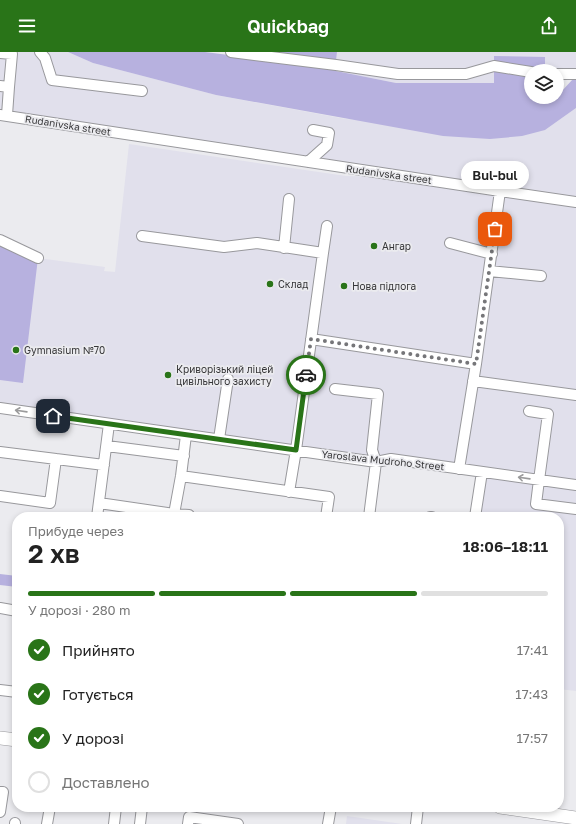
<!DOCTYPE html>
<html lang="uk">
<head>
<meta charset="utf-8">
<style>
  body { margin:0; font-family:"Golos Text",sans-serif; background:#f2f2f2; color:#222; height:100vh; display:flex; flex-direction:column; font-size:15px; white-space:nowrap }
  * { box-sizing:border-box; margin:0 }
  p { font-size:13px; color:#767676 }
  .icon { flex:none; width:22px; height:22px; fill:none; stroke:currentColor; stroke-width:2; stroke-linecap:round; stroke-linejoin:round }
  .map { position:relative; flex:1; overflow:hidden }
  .side { position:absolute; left:12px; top:460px; width:552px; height:300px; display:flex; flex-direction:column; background:#fff; border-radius:16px; box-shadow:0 2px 6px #0003 }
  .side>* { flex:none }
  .buttons { position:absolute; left:524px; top:12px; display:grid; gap:8px }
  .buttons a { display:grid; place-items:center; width:40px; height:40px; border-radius:50%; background:#fff; box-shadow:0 2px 6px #0003; font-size:20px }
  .pin { position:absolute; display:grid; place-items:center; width:34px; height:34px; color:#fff; margin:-17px; border-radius:8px; box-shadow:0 2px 6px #0006 }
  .courier { position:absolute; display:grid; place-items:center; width:40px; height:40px; margin:-20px; border:3px solid #297418; border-radius:50%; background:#fff; color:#222; box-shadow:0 1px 5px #0007 }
  .bubble { position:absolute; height:28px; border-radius:14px; background:#fff; box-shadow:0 2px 6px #0003; font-size:13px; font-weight:600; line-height:28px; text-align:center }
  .headline em { font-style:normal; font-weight:600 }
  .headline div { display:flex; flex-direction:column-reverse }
  .headline { display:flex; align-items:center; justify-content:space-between; height:68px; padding:0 16px }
  h1 { font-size:26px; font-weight:600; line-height:30px }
  .bar { display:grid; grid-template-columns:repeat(4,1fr); gap:6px 4px; align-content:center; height:48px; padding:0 16px }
  .bar i { height:5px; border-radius:3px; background:#e0e0e0 }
  .bar .current { background:#297418 }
  .bar p { grid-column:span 4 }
  ol { padding:0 16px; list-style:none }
  li { display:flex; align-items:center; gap:12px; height:44px }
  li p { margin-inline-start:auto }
  li .icon { padding:4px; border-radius:50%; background:#297418; color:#fff; stroke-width:4 }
  li:last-child { color:#767676 }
  li i { width:22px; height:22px; border:2px solid #e0e0e0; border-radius:50% }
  header { display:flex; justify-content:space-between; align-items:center; height:52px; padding:0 16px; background:#297418; color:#fff; font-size:18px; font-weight:600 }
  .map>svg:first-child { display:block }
  .built { fill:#e1e0ec }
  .green { fill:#b7b1df }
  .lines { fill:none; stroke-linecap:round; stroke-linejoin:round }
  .minor-casing { stroke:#98989c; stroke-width:12 }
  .major-casing { stroke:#98989c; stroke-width:14 }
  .minor { stroke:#fff; stroke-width:10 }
  .major { stroke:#fff; stroke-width:13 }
  .oneway { stroke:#9b9b9c }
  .done { stroke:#767679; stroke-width:4; stroke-dasharray:0 7.2 }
  .route { stroke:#297418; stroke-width:5 }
  .poi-dot { fill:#297418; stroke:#ebebef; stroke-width:1.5 }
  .labels { text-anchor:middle; stroke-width:3.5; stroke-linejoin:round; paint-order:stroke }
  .street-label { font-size:10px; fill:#373739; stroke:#ebebef }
  .poi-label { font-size:10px; fill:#373739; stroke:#ebebef; text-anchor:start }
</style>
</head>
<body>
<header><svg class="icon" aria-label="menu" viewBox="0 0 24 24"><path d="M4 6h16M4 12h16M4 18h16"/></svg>Quickbag<svg class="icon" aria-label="share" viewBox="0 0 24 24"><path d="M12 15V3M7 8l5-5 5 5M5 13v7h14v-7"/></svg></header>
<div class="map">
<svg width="576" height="772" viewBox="0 0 576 772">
  <rect width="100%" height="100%" fill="#ebebef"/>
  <!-- built -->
  <path class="built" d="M0,0H68L93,11L216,43L346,67L545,78L576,56V147L0,61Z
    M337,0H576V19H545V5L495,31H396L335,19Z
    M129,92L346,124L390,125L576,153V639L559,637V465H475L482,420L0,356V194L38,206L105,215L104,219L115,220Z
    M347,764L402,772H346Z"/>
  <!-- green -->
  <path class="green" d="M68,0H205L336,17V19L396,31H494V17L531,24V45H557V40H561L573,27H576V56L545,78L522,84L490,87L443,84L216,43L93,11Z
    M261,0H337L336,9Z
    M494,4L545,5V19L494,11Z
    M0,194L38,206L23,331L0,328Z
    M0,522L17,524V535L0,533Z"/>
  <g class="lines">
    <defs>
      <path id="minor" d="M40,0L45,6L52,28L142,39
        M231,0L336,13L398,22H466L494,14L531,20
        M0,1L12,2L9,35
        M557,22H576
        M0,34L9,35L7,63
        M0,63L500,139L476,312L459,417
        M308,110L327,93L329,81L313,78
        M500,139L576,150
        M142,184L224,195L257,191L323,201L296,398L289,440
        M0,188L38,206
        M450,191L492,202
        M284,196L289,147
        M323,201L327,174
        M489,219L541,224
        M311,287L476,312
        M473,329L576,343
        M335,337L378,342L372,398L376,410L369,465
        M0,356L376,410L391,407L576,433
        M529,359L548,362L539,428L536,452L576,457
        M186,383L181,424L174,462L189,463
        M219,387L228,327
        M107,394L184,404
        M0,400L104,413
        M181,424L329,445L326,465
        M0,444L50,451L56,407
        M99,451L174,462
        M97,465L109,372
        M430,465H432
        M475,465L482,420
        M0,556L17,559
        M0,638L17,640
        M0,740H3L0,760
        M15,772V771
        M47,772L50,755
        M114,772L116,755
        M140,772L142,755
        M188,772L189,765L238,772
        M328,772L331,755
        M416,772L418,755"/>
      <path id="major" d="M0,686L17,688
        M500,755L576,766"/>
    </defs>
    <!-- minor casing -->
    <use href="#minor" class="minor-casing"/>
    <!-- major casing -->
    <use href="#major" class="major-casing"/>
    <!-- minor -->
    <use href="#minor" class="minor"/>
    <!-- major -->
    <use href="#major" class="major"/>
  </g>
  <!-- one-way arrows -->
  <defs><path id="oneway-shaft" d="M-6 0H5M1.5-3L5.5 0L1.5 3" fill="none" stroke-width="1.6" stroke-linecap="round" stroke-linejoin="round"/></defs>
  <g class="oneway">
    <use href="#oneway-shaft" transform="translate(21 359) rotate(-172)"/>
    <use href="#oneway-shaft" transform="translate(524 426) rotate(-172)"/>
  </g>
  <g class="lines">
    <!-- done -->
    <path class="done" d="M306,323L311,287L476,312L495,177"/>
    <!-- route -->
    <path class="route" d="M53,364L296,398L306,323"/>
  </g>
  <!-- markers -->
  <g class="poi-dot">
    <circle cx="374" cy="194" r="4"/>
    <circle cx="270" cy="232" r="4"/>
    <circle cx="344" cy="234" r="4"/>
    <circle cx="16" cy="298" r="4"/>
    <circle cx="168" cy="323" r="4"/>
  </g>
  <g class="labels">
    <!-- street labels -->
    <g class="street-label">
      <text transform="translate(68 73) rotate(9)" y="4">Rudanivska street</text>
      <text transform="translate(389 122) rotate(8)" y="4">Rudanivska street</text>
      <text transform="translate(383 408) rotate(6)" y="4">Yaroslava Mudroho Street</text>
    </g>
    <!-- poi labels -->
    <g class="poi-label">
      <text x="382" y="198">Ангар</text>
      <text x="278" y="236">Склад</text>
      <text x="352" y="238">Нова підлога</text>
      <text x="24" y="302">Gymnasium №70</text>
      <text x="176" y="321">Криворізький ліцей<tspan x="176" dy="12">цивільного захисту</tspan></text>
    </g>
  </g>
</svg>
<div class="buttons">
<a><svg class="icon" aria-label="layers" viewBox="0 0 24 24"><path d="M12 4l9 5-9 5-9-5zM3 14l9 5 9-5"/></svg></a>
</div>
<div class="pin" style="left:495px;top:177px;background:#ea580c"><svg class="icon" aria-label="bag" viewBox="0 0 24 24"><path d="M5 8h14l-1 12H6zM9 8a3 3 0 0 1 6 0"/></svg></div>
<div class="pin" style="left:53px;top:364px;background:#1f2937"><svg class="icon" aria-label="home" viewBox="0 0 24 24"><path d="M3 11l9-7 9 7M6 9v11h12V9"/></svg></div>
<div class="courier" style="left:306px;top:323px"><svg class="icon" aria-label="car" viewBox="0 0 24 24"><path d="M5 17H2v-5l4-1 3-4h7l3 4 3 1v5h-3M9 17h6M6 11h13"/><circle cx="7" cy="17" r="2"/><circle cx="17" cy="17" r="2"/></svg></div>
<div class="bubble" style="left:461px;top:109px;width:68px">Bul-bul</div>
<section class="side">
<div class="headline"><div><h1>2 хв</h1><p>Прибуде через</p></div><em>18:06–18:11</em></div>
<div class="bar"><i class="current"></i><i class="current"></i><i class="current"></i><i></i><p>У дорозі · 280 m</p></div>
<ol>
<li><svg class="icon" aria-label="check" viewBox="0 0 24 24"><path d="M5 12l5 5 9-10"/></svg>Прийнято<p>17:41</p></li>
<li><svg class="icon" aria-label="check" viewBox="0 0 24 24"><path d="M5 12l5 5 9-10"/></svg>Готується<p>17:43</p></li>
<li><svg class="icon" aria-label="check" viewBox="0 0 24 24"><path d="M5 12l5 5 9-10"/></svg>У дорозі<p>17:57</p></li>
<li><i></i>Доставлено</li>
</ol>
</section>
</div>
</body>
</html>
